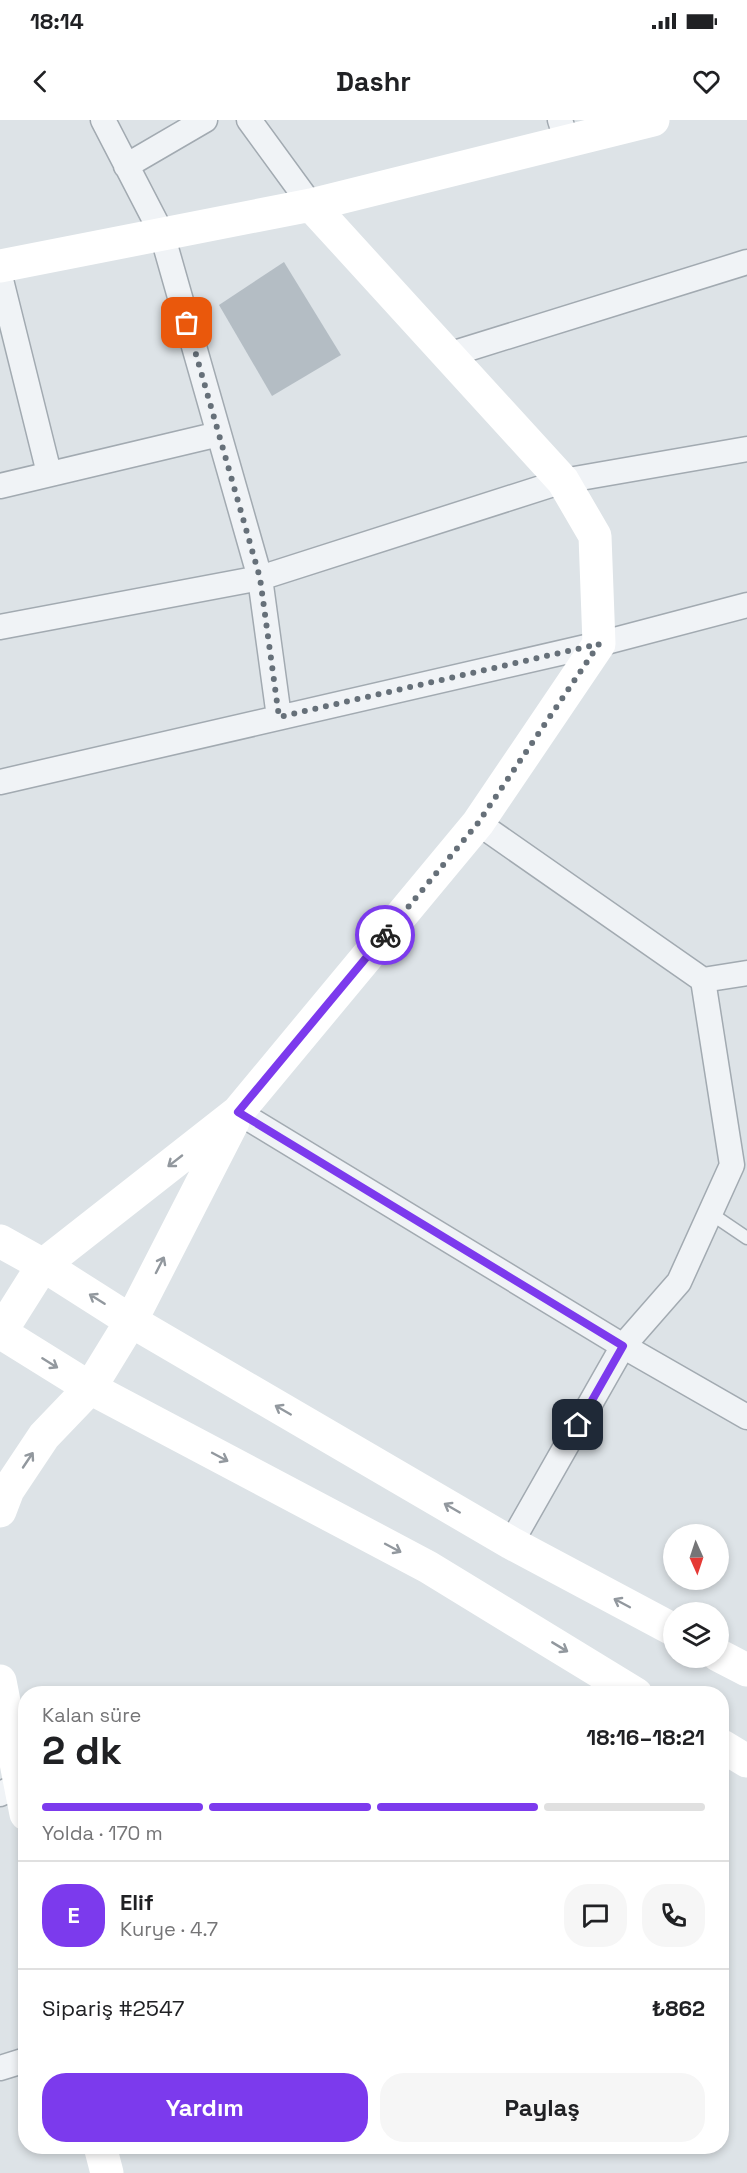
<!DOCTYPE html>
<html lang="tr">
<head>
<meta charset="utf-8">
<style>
  body { margin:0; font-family:"Space Grotesk",sans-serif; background:#f6f6f6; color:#202124; height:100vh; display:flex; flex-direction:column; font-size:22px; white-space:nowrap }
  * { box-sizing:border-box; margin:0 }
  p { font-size:20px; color:#757577 }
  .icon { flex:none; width:33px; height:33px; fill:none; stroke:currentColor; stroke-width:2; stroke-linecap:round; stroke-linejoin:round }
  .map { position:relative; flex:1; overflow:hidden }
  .details { position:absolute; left:18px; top:1566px; width:711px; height:468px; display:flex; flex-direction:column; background:#fff; border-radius:24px; box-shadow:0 3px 9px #0003 }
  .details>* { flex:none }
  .needle { width:39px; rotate:177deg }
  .buttons { position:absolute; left:663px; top:1404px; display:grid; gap:12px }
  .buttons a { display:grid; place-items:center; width:66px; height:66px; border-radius:50%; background:#fff; box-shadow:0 3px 9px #0003; font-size:30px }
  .pin { position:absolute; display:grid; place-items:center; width:51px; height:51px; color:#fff; margin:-26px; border-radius:12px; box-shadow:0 3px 9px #0006 }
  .courier { position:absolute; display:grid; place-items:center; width:60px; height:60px; margin:-30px; border:4px solid #7c3aed; border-radius:50%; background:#fff; color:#222; box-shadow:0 2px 8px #0007 }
  .summary em { font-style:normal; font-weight:700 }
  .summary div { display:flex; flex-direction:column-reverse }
  .summary { display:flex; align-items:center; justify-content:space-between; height:102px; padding:0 24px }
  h1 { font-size:39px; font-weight:700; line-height:45px }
  .bar { display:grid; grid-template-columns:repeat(4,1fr); gap:9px 6px; align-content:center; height:72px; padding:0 24px }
  .bar i { height:8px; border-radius:4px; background:#e0e0e0 }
  .bar .active { background:#7c3aed }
  .bar p { grid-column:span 4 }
  .line { display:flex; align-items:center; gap:15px; padding:0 24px; border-top:2px solid #e0e0e0 }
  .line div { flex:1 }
  .round { display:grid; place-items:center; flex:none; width:63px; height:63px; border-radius:24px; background:#f6f6f6 }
  .action { display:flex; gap:12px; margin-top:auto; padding:12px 24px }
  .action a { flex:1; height:69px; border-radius:24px; background:#7c3aed; color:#fff; font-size:24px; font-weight:700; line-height:69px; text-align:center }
  .action a+a { background:#f6f6f6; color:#202124 }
  .status { display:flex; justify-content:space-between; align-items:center; height:42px; padding:0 30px; background:#fff; direction:ltr }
  .status svg { height:16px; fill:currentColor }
  header { display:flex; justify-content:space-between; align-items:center; height:78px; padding:0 24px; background:#fff; font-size:27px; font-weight:700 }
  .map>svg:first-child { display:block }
  .building { fill:#b4bdc4 }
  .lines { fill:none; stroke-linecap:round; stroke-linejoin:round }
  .lane-casing { stroke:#a2aab1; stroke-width:15 }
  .street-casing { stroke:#a2aab1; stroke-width:27 }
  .lane { stroke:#f0f3f6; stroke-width:12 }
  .street { stroke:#f0f3f6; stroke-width:24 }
  .secondary { stroke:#fff; stroke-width:33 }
  .oneway { stroke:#92989e }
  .done { stroke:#667079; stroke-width:6; stroke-dasharray:0 10.8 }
  .route { stroke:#7c3aed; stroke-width:8 }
</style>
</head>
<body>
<div class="status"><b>18:14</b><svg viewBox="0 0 49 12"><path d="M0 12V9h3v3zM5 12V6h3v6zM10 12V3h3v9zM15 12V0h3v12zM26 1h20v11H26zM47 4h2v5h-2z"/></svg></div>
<header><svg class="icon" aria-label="back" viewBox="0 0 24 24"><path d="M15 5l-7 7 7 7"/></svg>Dashr<svg class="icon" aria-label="heart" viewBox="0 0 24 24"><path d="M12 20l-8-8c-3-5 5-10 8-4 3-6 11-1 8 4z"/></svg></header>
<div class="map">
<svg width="747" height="2053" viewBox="0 0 747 2053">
  <rect width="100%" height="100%" fill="#dde3e7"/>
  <!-- building -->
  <path class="building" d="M284,142L341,235L272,276L219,185Z"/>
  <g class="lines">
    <defs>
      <path id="lane" d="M710,1093L747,1118"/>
      <path id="street" d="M103,0L162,114L260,458L279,597
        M249,0L311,85
        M560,0L567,22
        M126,46L205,0
        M0,156L49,353
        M448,235L747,142
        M0,366L219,314
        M0,507L260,458L563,361L747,329
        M0,662L599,524L747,485
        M478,703L703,860L732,1045L679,1162L623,1226L511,1423
        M703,860L747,853
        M238,992L623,1226L747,1297
        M0,1674L19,1665
        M0,1948L26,1940"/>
    </defs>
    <!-- lane casing -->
    <use href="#lane" class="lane-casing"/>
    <!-- street casing -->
    <use href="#street" class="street-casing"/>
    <!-- lane -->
    <use href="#lane" class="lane"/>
    <!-- street -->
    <use href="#street" class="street"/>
    <!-- secondary -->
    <path class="secondary" d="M0,146L311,85L653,0
      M0,1121L43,1145L131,1201L511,1423L674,1510
      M0,1212L90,1268L428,1447L636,1574
      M0,1213L43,1145L238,992L478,703L599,524L595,416L563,361L311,85
      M0,1391L8,1370L44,1316L90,1268L131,1201L233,1002
      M718,1535L747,1550
      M0,1561L26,1694
      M722,1626L747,1641
      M100,2026L107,2053"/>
  </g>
  <!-- one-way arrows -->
  <defs><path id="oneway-shaft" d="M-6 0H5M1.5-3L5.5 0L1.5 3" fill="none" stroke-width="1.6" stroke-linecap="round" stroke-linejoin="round" transform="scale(1.5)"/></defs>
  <g class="oneway">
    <use href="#oneway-shaft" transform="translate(175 1041) rotate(142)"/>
    <use href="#oneway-shaft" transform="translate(160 1145) rotate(-63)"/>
    <use href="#oneway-shaft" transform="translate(97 1179) rotate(-148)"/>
    <use href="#oneway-shaft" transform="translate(50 1243) rotate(32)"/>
    <use href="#oneway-shaft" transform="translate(283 1290) rotate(-150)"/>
    <use href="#oneway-shaft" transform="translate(220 1337) rotate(28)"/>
    <use href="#oneway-shaft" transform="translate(28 1340) rotate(-56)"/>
    <use href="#oneway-shaft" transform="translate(452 1388) rotate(-150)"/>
    <use href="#oneway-shaft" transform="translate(393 1428) rotate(28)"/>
    <use href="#oneway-shaft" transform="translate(622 1483) rotate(-152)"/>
    <use href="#oneway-shaft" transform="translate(560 1527) rotate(31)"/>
  </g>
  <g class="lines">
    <!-- done -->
    <path class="done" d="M187,203L260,458L279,597L599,524L478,703L385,815"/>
    <!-- route -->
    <path class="route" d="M385,815L238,992L623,1226L578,1305"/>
  </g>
</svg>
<div class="buttons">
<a><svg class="needle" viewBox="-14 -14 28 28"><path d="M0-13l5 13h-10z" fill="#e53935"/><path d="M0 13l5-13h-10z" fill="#757577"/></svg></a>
<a><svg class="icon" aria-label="layers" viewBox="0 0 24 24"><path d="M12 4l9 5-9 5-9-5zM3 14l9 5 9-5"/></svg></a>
</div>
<div class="pin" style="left:187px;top:203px;background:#ea580c"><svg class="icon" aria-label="bag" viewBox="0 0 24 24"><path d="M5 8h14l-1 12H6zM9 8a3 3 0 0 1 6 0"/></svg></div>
<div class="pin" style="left:578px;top:1305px;background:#1f2937"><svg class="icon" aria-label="home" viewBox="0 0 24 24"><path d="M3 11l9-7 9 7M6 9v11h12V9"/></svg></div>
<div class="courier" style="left:385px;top:815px"><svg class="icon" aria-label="bike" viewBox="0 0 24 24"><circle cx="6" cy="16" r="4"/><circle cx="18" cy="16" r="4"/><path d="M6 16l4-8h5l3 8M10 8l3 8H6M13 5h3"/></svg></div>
<section class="details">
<div class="summary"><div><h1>2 dk</h1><p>Kalan süre</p></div><em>18:16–18:21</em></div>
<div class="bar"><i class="active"></i><i class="active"></i><i class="active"></i><i></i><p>Yolda · 170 m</p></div>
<div class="line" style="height:108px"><b class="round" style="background:#7c3aed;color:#fff">E</b><div><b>Elif</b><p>Kurye · 4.7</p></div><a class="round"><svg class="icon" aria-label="chat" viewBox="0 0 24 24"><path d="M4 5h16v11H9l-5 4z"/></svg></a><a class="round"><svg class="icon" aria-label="phone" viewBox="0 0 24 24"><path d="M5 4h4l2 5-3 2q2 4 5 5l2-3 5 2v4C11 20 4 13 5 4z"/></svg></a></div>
<div class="line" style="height:78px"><div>Sipariş #2547</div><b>₺862</b></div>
<div class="action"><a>Yardım</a><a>Paylaş</a></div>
</section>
</div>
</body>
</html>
